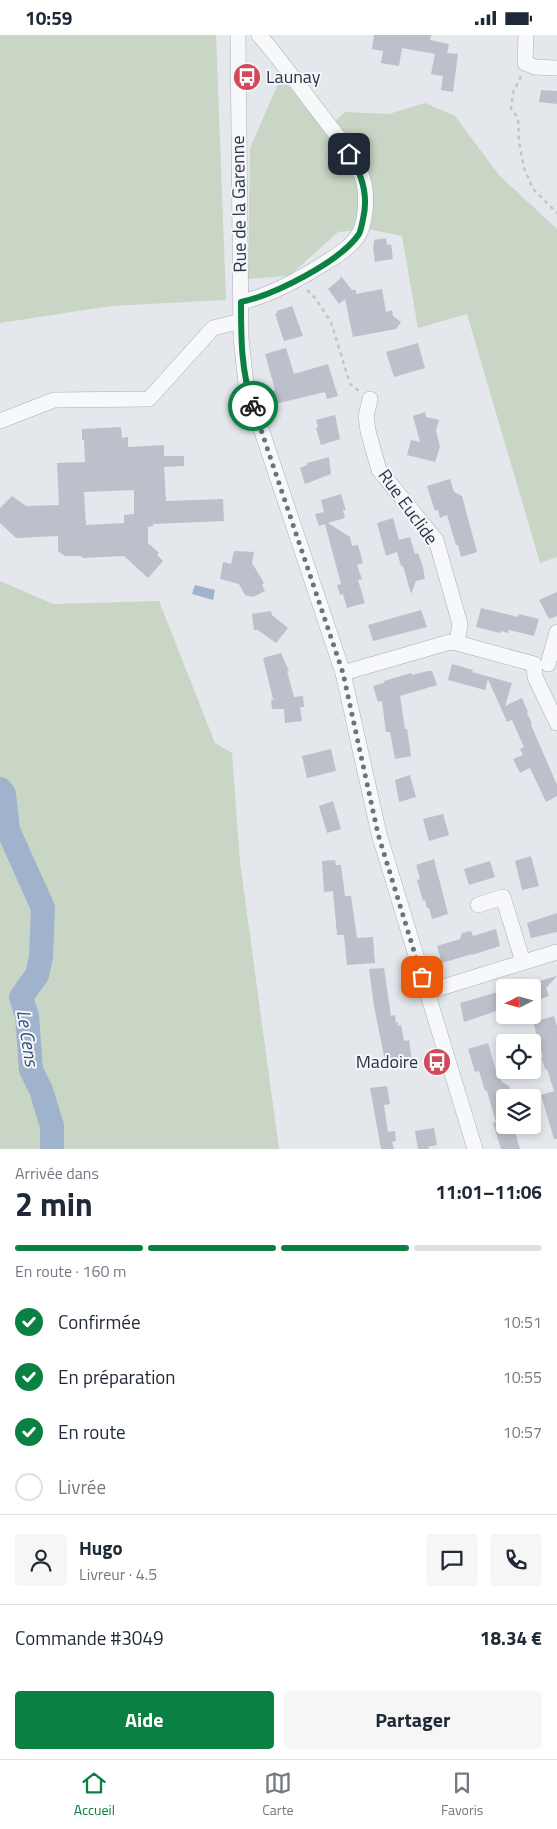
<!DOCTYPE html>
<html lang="fr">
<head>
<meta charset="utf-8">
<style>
  body { margin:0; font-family:"Titillium Web",sans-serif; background:#f6f6f7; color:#1f2937; height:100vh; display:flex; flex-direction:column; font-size:19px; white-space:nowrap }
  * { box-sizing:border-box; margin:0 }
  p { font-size:16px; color:#747a83 }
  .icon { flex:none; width:28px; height:28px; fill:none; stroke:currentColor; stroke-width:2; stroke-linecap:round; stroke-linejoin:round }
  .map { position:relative; height:1114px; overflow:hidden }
  .panel { display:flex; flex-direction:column; background:#fff; flex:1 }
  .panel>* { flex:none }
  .needle { width:32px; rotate:264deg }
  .tools { position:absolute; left:496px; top:944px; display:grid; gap:10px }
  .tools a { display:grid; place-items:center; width:45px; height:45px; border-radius:5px; background:#fff; box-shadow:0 2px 8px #0003; font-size:25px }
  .pin { position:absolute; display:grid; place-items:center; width:42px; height:42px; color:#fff; margin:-21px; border-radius:10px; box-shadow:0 2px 8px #0006 }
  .courier { position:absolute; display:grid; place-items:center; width:50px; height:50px; margin:-25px; border:4px solid #0b8043; border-radius:50%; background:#fff; color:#222; box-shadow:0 1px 6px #0007 }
  .headline em { font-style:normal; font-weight:700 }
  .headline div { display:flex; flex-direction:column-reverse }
  .headline { display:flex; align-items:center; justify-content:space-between; height:85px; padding:0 15px }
  h1 { font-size:32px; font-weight:700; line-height:38px }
  .bar { display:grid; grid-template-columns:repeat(4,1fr); gap:8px 5px; align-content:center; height:60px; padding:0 15px }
  .bar i { height:6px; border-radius:4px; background:#e0e1e3 }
  .bar .current { background:#0b8043 }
  .bar p { grid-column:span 4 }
  .line { display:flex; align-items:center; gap:12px; padding:0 15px; border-top:1px solid #e0e1e3 }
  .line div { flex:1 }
  .round { display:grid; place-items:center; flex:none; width:52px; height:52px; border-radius:5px; background:#f6f6f7 }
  ol { padding:0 15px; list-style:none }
  li { display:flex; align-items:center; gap:15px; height:55px }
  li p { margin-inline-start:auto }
  li .icon { padding:5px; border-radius:50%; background:#0b8043; color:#fff; stroke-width:4 }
  li:last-child { color:#747a83 }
  li i { width:28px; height:28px; border:2px solid #e0e1e3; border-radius:50% }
  .action { display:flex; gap:10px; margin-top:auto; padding:10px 15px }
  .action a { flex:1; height:58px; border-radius:5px; background:#0b8043; color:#fff; font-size:20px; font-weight:700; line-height:58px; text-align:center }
  .action a+a { background:#f6f6f7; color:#1f2937 }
  .status { display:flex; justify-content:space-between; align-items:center; height:35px; padding:0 25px; background:#fff; direction:ltr }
  .status svg { height:14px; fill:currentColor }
  .dock { display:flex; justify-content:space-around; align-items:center; height:70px; border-top:1px solid #e0e1e3; background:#fff; font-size:14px; color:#747a83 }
  .dock a { display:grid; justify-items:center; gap:2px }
  .dock .current { color:#0b8043 }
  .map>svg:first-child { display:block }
  .green { fill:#c9d6c5 }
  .water { fill:#9fb4cc }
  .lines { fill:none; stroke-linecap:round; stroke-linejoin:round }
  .river { stroke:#9fb4cc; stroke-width:24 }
  .building { fill:#bbc0ca; fill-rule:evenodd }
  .minor-casing { stroke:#a9aeb7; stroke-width:16 }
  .path { stroke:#c2c5cb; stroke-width:2.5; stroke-dasharray:4 4; stroke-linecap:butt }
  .minor { stroke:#f7f8fa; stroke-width:15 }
  .done { stroke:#6c737f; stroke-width:5; stroke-dasharray:0 9 }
  .route { stroke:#0b8043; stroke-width:6 }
  .labels { text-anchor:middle; stroke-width:4; stroke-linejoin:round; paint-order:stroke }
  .poi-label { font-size:18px; fill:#2b3445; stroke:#f4f6f9; text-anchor:start }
  .street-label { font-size:18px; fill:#2b3445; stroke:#f4f6f9 }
  .water-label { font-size:19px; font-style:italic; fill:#34527a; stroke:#f4f6f9 }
</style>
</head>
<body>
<div class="status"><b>10:59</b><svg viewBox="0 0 49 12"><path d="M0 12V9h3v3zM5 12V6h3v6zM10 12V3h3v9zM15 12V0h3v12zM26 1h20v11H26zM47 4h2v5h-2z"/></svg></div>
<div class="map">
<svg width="557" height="1114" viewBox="0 0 557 1114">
  <rect width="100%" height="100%" fill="#e4e7ec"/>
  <!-- green -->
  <path class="green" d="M0,0H216L226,265L111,271L0,288Z
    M281,42L325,95L345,77L389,79L425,68L455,81L499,140L557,194V522L540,528L467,279L418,293L402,201L368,194L338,197L289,241L248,244L250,113Z
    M0,546L53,569L159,566L215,708L232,718L240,827L279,1114H0Z"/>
  <!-- water -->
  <path class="water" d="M195,550L215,555L213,565L192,559Z"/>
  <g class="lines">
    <!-- river -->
    <path class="river" d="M0,754L4,759L8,795L43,873L41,922L37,940L21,962L27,981L31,1035L41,1055L52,1091V1114"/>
  </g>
  <!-- building -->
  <path class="building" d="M374,0H431L430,5L449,9L447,18L458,19L453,57L441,55L443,41L431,39L435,19L402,13L399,31L381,28L383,16L372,14Z
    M541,55L557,56V69L539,67Z
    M386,203L387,210L391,209L393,224L375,227L373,212L374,211V205Z
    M340,240L352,255H356V259L382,254L386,277L392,275L393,281L401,287L396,294L353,302L345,264L339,269L328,254L341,243Z
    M292,271L303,301L284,306L275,279L277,278V276Z
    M418,308L425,333L394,342L386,317Z
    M286,313L294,339L328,329L338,361L327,364L325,357L271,370L269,356L275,355L265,319Z
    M425,377L426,382L439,385L436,395L440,412L435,427L407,420L411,405L420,407L413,381Z
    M335,380L340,404L321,410L316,393L318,392L316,385Z
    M121,392L122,403L128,402V412L164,410V421H184V431L164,432L166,466L223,464L224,486L153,489V491L148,492V508L159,518L157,520L163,526L148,543L124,521L83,523L81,521H65L58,516V501L16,503L0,488V473L12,461L26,471L59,470L57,428L85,427L84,405H82V394ZM134,455V479L124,480V488L86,490L84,457Z
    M329,422L331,439L305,449L300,433L307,430V428Z
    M450,444L454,457L462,461L477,517L461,522L458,510H456L447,480L440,483L438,475L435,476L427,451Z
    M341,459L346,475H343L345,483L328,488L350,502L352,511L358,510L363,528L357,530L362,544L358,545L365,568L347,573L343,559L340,560L337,550L341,549L325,489L319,491L315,479L324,477L321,465Z
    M393,483L399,505L410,502L415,519L418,518L423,532L425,544L416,546L411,559L403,531H401L397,517L386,521L377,488Z
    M234,516L254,517L252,528L264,548L262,550L265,556L253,562L245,560L239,549L220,544L223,527L231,529Z
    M557,557V581L549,584L539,565Z
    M481,573L518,582L519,579L539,584L534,601L509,595L508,598L501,596L500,598L476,592Z
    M421,575L427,592L373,606L368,590Z
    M271,576L272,580L288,593L276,608L258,595H254L252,579Z
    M281,618L289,636H287L294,662L303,661L304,672H300L302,686L285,688L284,674H272L271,665L276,664H273L263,623Z
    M452,629L473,635L472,637L512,648L505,671L522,663L528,677L527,678L532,689L531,690L557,750V761L546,767L530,733L520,738L513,724L523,720L520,714L524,712L512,685L507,687L488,644L485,655L448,645Z
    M428,636H432L437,650L400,661L405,694H407L411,721L395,724L390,697H386L382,666L378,667L373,651L384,648V646L411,638L412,640Z
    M331,714L336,736L307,743L302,721Z
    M410,740L416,762L399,767L395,745Z
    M333,766L341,794L327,798L319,771Z
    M443,779L449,800L429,806L423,784Z
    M531,821L539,851L522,855L515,826Z
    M434,824L448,879L432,884L429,873H427L425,865L423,866L417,845L420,844L416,830Z
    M335,825L336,830H341L345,861H351L357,903L373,902L375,928L347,930L344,900H337L333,856L324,857L322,826Z
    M490,826L495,842L469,850L464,834Z
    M557,878V897L531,903L527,888Z
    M496,894L500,911L472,920V919L442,928L437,911L460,904L462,898L471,896L473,901Z
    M384,933L391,981L395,980L396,988L398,987V991L401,990L404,1006L409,1005L412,1027L386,1031L374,971L369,934Z
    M557,941L546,953L549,961L532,967V948Z
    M505,955V973L464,987L460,968Z
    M554,981L557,991V1104H554L541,1060L554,1056L547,1034H545L541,1022H543L533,987Z
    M488,1008L498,1043H500L502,1047L509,1051L513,1062H505V1090H513L520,1114H501L493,1088L496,1087L487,1056H485L479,1036L475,1037L468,1014Z
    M387,1051L390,1069L384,1070L388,1097L395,1096L396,1106L392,1107L394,1114H381L370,1053Z
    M434,1093L437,1110L428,1112L429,1114H418L415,1096Z"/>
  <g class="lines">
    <defs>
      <path id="minor" d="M238,0L241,303L246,349L343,638L379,799L475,1114
        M526,0L525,28L535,32L557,33
        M241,267C269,261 296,246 320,231C333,223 353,212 360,197C366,184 367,162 364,148C358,124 337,101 322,81C301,54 282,26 259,0
        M370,364L366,381L368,396L379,435L436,505L460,589L457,608
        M0,386L54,365L149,364L213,293L241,286
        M548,629L557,597
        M343,638L450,607L457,608L534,629L535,642L557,688
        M478,870L503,862L523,927
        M427,957L557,917"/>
    </defs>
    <!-- minor casing -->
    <use href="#minor" class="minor-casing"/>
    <!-- path -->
    <path class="path" d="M521,41L513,58L511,74L518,83L519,107L524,133L533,154L557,178
      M307,255L315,263L331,287L350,349L359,356"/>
    <!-- minor -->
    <use href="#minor" class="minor"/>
  </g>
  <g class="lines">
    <!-- done -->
    <path class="done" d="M253,371L343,638L378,799L422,942"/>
    <!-- route -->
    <path class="route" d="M253,371C241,337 241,303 241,267C274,260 340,227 359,199C361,195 362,189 363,184C369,160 362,139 349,119"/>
  </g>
  <!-- icons -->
  <defs>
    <symbol id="bus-disc" viewBox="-11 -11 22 22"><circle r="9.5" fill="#d1495b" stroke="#f4f6f9"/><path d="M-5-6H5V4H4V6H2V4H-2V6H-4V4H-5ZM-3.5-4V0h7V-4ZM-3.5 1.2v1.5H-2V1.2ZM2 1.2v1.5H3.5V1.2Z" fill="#fff"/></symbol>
  </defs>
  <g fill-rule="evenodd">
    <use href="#bus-disc" x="231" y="26" width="32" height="32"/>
    <use href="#bus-disc" x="421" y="1011" width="32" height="32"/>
  </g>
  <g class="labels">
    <!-- poi labels -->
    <g class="poi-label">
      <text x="266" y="48">Launay</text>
      <text x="418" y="1033" text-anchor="end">Madoire</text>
    </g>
    <!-- street labels -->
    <g class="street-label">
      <text transform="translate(239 169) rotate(-91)" y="6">Rue de la Garenne</text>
      <text transform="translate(408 472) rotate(54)" y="6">Rue Euclide</text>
    </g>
    <!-- water labels -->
    <g class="water-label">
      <text transform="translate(28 1003) rotate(81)" y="7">Le Cens</text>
    </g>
  </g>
</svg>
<div class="tools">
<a><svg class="needle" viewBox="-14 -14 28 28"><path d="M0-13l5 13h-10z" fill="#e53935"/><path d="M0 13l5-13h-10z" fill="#747a83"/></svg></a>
<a><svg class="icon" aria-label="locate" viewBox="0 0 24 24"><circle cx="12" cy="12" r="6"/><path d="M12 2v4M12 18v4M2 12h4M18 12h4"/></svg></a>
<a><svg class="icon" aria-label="layers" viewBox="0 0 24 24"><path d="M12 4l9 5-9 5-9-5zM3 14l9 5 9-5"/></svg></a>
</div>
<div class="pin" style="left:422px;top:942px;background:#ea580c"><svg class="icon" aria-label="bag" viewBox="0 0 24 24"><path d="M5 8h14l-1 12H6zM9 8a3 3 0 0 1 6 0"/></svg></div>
<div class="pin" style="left:349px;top:119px;background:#1f2937"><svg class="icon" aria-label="home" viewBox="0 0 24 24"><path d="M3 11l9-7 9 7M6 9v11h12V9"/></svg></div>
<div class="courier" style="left:253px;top:371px"><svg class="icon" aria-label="bike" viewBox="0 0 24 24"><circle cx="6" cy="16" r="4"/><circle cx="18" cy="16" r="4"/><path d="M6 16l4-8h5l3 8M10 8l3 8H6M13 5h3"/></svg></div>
</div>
<section class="panel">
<div class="headline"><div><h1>2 min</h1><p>Arrivée dans</p></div><em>11:01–11:06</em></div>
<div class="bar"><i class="current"></i><i class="current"></i><i class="current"></i><i></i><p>En route · 160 m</p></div>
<ol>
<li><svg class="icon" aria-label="check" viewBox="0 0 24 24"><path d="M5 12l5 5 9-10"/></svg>Confirmée<p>10:51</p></li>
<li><svg class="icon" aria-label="check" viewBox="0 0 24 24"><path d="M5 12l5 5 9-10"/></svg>En préparation<p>10:55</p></li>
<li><svg class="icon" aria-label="check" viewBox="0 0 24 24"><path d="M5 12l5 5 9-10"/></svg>En route<p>10:57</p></li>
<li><i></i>Livrée</li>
</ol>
<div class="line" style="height:90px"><a class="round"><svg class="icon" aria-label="person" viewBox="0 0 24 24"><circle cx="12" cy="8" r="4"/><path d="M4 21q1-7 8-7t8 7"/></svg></a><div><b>Hugo</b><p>Livreur · 4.5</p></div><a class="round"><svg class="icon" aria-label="chat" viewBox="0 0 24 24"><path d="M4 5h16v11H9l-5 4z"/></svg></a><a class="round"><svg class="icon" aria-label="phone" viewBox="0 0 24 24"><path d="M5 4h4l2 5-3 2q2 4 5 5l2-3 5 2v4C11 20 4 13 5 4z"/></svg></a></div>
<div class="line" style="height:65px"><div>Commande #3049</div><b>18.34 €</b></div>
<div class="action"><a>Aide</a><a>Partager</a></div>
</section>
<nav class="dock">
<a class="current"><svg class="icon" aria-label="home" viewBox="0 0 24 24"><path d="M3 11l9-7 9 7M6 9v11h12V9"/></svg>Accueil</a>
<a><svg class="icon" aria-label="map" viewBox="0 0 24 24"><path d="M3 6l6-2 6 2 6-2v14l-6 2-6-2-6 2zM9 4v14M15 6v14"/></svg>Carte</a>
<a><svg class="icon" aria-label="saved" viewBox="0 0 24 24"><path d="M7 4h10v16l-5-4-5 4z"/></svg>Favoris</a>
</nav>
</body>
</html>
